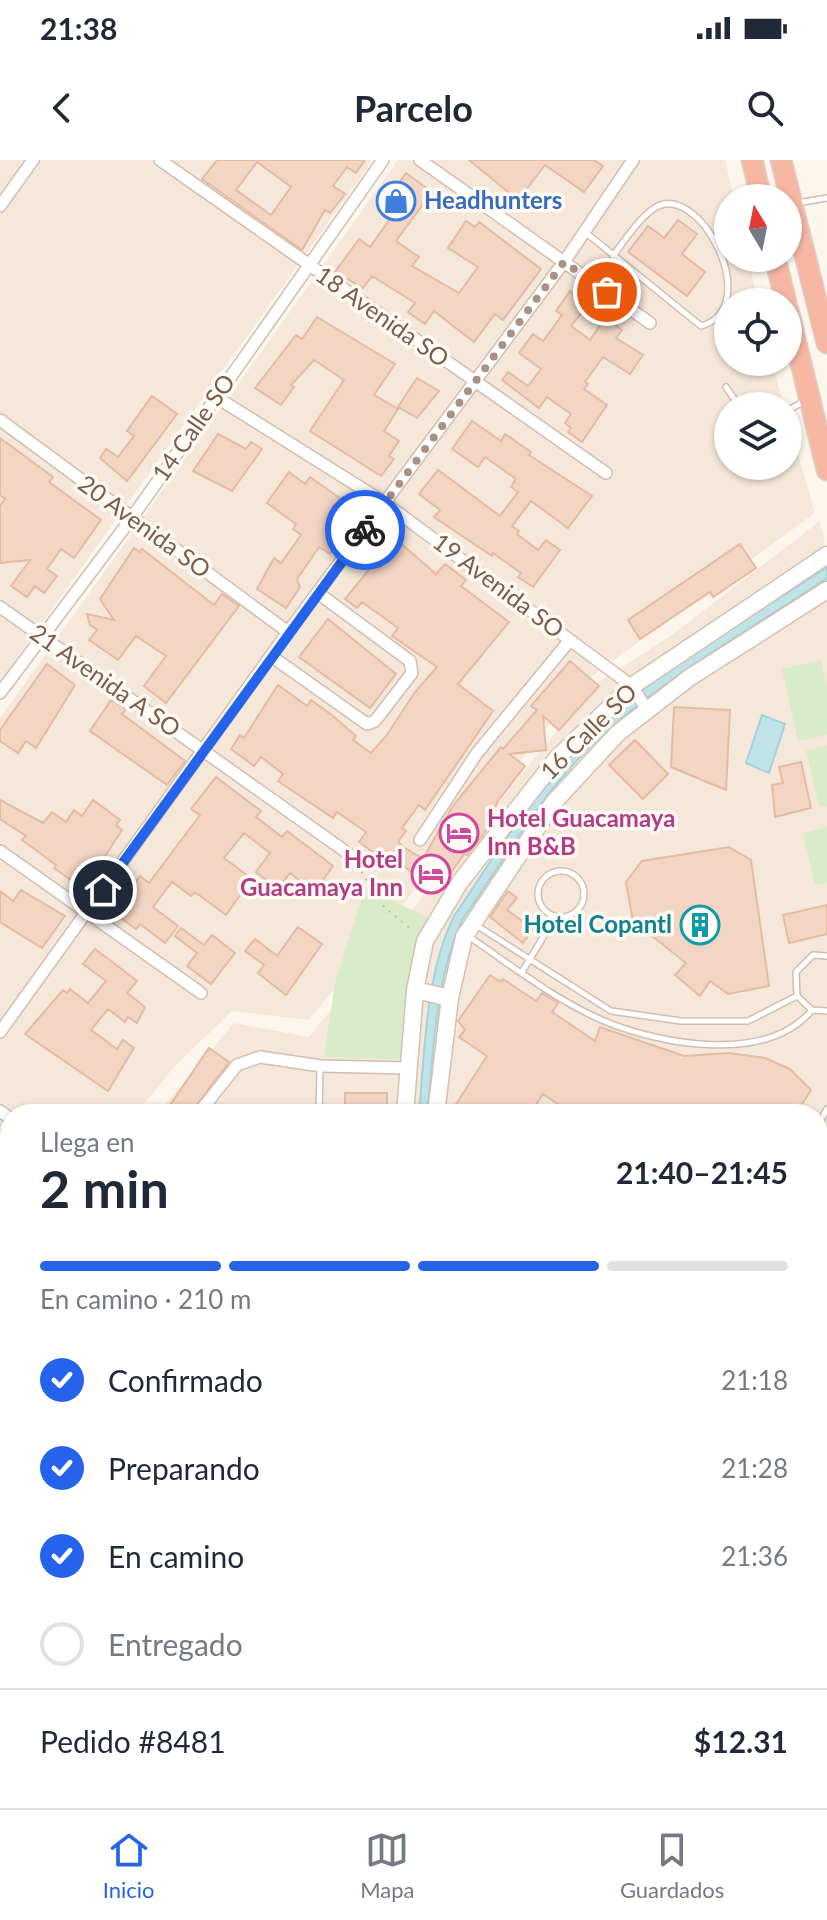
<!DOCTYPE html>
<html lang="es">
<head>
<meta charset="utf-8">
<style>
  body { margin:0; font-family:Lato,sans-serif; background:#f2f2f3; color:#1f2937; height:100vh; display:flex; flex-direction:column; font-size:30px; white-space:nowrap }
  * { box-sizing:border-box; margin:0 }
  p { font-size:26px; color:#747a83 }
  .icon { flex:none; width:44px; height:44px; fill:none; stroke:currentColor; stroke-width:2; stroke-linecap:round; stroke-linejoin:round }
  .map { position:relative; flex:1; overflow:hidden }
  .panel { position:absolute; left:0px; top:944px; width:828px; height:704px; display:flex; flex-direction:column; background:#fff; border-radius:32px 32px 0 0; box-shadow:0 2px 6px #0004 }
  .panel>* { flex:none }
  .needle { width:52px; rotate:350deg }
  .controls { position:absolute; left:714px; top:24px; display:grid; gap:16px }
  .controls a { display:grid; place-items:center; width:88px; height:88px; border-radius:50%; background:#fff; box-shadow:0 2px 6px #0004; font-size:40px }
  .pin { position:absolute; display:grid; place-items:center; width:68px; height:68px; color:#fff; margin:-34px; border:4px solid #fff; border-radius:50%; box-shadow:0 2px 8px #0007 }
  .courier { position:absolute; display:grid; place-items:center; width:80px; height:80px; margin:-40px; border:6px solid #2563eb; border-radius:50%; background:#fff; color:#222; box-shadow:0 2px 10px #0007 }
  .head em { font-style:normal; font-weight:700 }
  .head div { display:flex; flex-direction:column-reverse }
  .head { display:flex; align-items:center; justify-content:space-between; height:136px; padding:0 40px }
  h1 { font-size:52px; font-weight:700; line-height:60px }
  .bar { display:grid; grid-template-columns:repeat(4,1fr); gap:12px 8px; align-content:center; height:96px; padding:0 40px }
  .bar i { height:10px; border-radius:6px; background:#e0e1e3 }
  .bar .current { background:#2563eb }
  .bar p { grid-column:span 4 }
  .line { display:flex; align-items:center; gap:20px; padding:0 40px; border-top:2px solid #e0e1e3 }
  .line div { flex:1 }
  ol { padding:0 40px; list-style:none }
  li { display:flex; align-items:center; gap:24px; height:88px }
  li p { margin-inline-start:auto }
  li .icon { padding:8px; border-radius:50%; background:#2563eb; color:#fff; stroke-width:4 }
  li:last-child { color:#747a83 }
  li i { width:44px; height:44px; border:4px solid #e0e1e3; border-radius:50% }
  .status { display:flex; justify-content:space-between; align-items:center; height:56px; padding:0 40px; background:#fff; direction:ltr }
  .status svg { height:22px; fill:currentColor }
  header { display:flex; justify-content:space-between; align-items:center; height:104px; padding:0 40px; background:#fff; font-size:36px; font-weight:700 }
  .tabs { display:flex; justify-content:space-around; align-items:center; height:112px; border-top:2px solid #e0e1e3; background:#fff; font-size:22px; color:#747a83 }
  .tabs a { display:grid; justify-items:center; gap:4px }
  .tabs .current { color:#2563eb }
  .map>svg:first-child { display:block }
  .residential { fill:#f5e8da }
  .medical { fill:#fbdfe3 }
  .green { fill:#d8ecc9 }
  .water { fill:#bfe3e8; stroke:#a5d3da; stroke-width:2 }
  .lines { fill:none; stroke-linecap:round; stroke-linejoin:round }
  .stream { stroke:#a5d3da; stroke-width:4 }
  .building { fill:#f3d5c3; stroke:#e6bba3; stroke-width:2; fill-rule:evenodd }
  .lane-casing { stroke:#d1beb0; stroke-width:8 }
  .street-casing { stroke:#d1beb0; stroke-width:14 }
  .secondary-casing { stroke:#d6c0b0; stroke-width:19 }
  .highway-casing { stroke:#dad1cd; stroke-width:23 }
  .path { stroke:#d9b8a5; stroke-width:2; stroke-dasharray:2 6; stroke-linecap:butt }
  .lane { stroke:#fff; stroke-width:5 }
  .street { stroke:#fff; stroke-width:11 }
  .secondary { stroke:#fff; stroke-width:16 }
  .highway { stroke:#f7b7a3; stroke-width:20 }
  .done { stroke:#a89285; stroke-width:8; stroke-dasharray:0 14.4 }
  .route { stroke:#2563eb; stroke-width:10 }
  .labels { text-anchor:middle; stroke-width:7; stroke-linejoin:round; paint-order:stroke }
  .shop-label { font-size:24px; font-weight:bold; fill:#366cbe; stroke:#fffaf3; text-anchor:start }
  .street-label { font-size:24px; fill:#7a5c4d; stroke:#fffaf3 }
  .hotel-label { font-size:24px; font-weight:bold; fill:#b23c85; stroke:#fffaf3; text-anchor:start }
  .culture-label { font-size:24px; font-weight:bold; fill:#0d838f; stroke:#fffaf3; text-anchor:end }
</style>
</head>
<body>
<div class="status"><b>21:38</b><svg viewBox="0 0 49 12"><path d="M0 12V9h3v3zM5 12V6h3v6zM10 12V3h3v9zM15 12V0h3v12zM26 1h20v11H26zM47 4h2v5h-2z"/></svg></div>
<header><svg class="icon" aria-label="back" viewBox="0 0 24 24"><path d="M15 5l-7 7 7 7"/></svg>Parcelo<svg class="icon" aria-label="search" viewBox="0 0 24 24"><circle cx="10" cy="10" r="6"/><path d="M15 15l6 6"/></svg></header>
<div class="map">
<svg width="827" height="1648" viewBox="0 0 827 1648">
  <rect width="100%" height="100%" fill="#fdf6ec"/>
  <!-- residential -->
  <path class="residential" d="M0,0H373L0,522Z
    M398,0H725L734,38H728V98H748L758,142H728V202H772L784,246H728V306H788V259L815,353L585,521L309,860L232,851L174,907L136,954H10V1108L0,1121V558Z
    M820,361L827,393V1498H818V954H157L234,863L309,877L593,526L673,474Z
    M10,1130V1469H0V1141Z"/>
  <!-- medical -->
  <path class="medical" d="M818,1517L827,1518V1648H767L766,1638H818Z"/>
  <!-- green -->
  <path class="green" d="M821,500L827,529V575L798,581L782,509Z
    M827,586V646L819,647L806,590Z
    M827,667V723L815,725L803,673Z
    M365,727L434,761L413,900L324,897L335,823Z
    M646,1638H738V1648H647Z"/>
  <!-- water -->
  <path class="water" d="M827,407V418C748,471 661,519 593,584C541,634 503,702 462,760C435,820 434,889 427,954H419C425,889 425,816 454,756C498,692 539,620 597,567C666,505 750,458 827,407Z
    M762,555L785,564L769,613L746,603Z"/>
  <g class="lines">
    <!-- stream -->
    <path class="stream" d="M0,1303H10"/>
  </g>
  <!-- building -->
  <path class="building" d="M217,0H365L356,13L347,7L333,26L345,34L330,53L325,50L302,90L202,19ZM257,2L291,27L271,55L236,30Z
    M469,0H594L603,6L584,32L545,5L518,40Z
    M406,13L432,32L396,81L419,97L412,106L459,133L478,107L448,88L466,61L475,67L479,62L541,109L503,160L495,154L474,182L434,151L425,164L408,152L415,143L372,116L363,128L335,112L359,79L370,87L392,56L381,48Z
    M678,60L697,74L682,94L705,112L687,136L628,92L648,66L664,78Z
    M570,131L588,145L571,166L590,180L605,158L622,170L616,178L643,195L630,214L603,197L585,222L588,224L584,229L607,245L582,282L568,272L571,268L565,263L571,254L547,237L539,248L502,220L508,212L528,226L541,209L519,193L533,174L543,181L562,155L556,151Z
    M317,157L395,204L374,235L398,249L384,271L399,281L389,296L394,299L381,316L310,271L344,220L314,200L291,225L294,227L281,245L255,228L296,175L302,179Z
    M417,218L439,231L417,258L398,247Z
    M152,236L177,254L127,321L100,298L106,289L118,297L134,276L127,271Z
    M472,261L501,281L505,274L531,292L529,295L592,336L568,368L531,341L512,366L519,371L517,374L538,390L546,380L560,390L533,427L518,417L521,413L493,393L492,396L434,357L440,350L419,334L438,310L500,356L518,332L511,327L516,319L485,297L478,307L452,289Z
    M218,274L246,289L251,282L262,289L232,331L193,311Z
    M0,278L53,317L49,322L101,360L74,398L61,389L47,409L57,416L44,433L35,426L27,437L11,426L30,400L0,403V346L5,339L0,335Z
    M289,312L305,324L310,317L349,345L336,363L347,370L330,394L319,387L297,419L300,427L286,448L257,429L274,398L281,403L301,375L293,369L296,364L267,343Z
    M391,375L436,414L445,404L466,420L461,426L509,462L458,524L493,551L425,650L419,645L402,668L406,671L398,682L405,688L423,699L452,647L501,587L503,589L537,550L531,546L570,501L599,526L559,570L543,556L546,590L509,594L525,606L498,641L493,651L496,654L483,675L467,695L464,694L437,733L389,694L384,700L359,682L366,672L337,652L333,658L278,621L283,614L261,597L254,606L231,589L240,575L244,578L278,525L307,546L311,540L333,556L356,576L353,580L371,593L387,575L415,532L437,507L392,476L398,468L362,442L357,448L345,439L376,401L373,399Z
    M740,384L756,408L713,437L710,432L640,479L628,460Z
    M134,388L140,392L142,389L214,445L222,434L239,446L166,543L144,526L166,496L136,476L118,500L89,480L97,470L90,465L87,454L114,460L100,439Z
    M328,459L396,514L370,548L299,497Z
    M47,504L75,525L36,588L26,581L18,593L0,581V570Z
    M111,540L126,549L122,554L185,601L167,625L90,571Z
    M674,547L730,550L726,630L671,607Z
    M635,580L668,614L643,639L609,605Z
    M801,602L811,648L775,657L772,625L783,623L779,607Z
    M216,617L261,651L256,657L282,677L287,671L333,706L314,732L290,713L278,729L256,712L270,693L244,673L224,698L252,719L236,741L226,755L195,732L191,736L172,722L153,747L178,766L165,783L140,764L136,769L113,752L140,716L149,723L200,655L191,649Z
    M0,640L43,663L52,652L66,662L74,650L82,656L93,640L120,660L116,665L122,670L84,729L54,708L56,705L22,680L26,676L0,659Z
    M729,687L751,700L769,826L728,834L710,821L700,836L675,815L686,803L633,761L626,722L642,701Z
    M21,730L65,756L42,788L0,762V731L13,741Z
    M508,731L517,738L507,750L533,769L523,783L490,757Z
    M827,745V774L789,783L783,755Z
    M298,767L322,784L286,835L258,813L264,805L245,791L255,779L277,796Z
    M181,768L204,785L212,775L235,793L211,824L187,806L197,793L175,776Z
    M95,789L137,821L127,833L145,847L137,863L128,857L125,862L108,849L91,870L117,889L123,880L134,888L108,931L25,874L63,830L67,833L70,829L88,843L106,821L83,804Z
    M490,815L501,822L503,819L536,841L542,833L558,843L552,852L595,881L600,867L684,896L729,893L765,898L790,909L811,930L796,954H557L562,947L543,934L530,954H460L453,949L487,896L459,877L465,870L458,861Z
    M209,888L229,902L190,954H164Z
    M345,933H387V954H345Z"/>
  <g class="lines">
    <defs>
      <path id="lane" d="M797,43L827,38
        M585,72L701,166C766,148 698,16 653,49C638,60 624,81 613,96
        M726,227L739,246
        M788,250L805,241
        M538 734a23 23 0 1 1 46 0a23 23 0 1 1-46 0Z
        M476,765L611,851L681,861H748L797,836
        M468,776C511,805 555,840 604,861C662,885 767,904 812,850
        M827,796L813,795L796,812L797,836L812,850L827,851
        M522,812L556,756
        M319,954L320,907
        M818,965L827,949
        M818,988L827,991
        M818,1064H827
        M653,1648L657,1638"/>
      <path id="street" d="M160,0L606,313
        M420,0L650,163
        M0,46L33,0
        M216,237L385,343L632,526L647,550
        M0,260L288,472
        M0,447L349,694
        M271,496L367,564L375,561L412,513L410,501L318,433
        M0,533L131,359L383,0
        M420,680L477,593L570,480
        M0,691L201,833
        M0,872L288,472L564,102L633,0
        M0,951L10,958
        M198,954L237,905L260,897L321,906L408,908
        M10,1210L0,1224L2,1236L10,1243
        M0,1388H10
        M818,1471L825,1504
        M381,1638L382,1648
        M531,1638V1648
        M638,1638V1648
        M750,1638V1648"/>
      <path id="secondary" d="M415,830L450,838
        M405,954L415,830L425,781L460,722L558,597L632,526L827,395
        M436,954L450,838L464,777L554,642L618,573L689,518L827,430
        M0,1482H10
        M818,1504H827"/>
      <path id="highway" d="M752,0L761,38
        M781,0L827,183
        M775,98L786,142
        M788,150L827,310"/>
    </defs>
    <!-- lane casing -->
    <use href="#lane" class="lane-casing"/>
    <!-- street casing -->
    <use href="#street" class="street-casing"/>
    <!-- secondary casing -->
    <use href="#secondary" class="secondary-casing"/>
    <!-- highway casing -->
    <use href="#highway" class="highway-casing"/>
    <!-- path -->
    <path class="path" d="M357,705L385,748L412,770"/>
    <!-- lane -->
    <use href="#lane" class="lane"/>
    <!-- street -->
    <use href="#street" class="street"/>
    <!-- secondary -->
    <use href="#secondary" class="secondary"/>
    <!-- highway -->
    <use href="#highway" class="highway"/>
  </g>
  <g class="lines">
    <!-- done -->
    <path class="done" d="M365,370L564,102L607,132"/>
    <!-- route -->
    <path class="route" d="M103,730L365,370"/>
  </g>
  <!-- icons -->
  <defs>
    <symbol id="shop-ring" viewBox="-11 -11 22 22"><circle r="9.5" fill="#fffaf3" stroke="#3f7fe0" stroke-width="1.5"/><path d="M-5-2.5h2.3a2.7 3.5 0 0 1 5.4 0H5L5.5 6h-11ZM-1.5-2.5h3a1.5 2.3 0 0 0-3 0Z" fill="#3f7fe0"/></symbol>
    <symbol id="hotel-ring" viewBox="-11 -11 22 22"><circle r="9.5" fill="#fffaf3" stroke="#d1479c" stroke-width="1.5"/><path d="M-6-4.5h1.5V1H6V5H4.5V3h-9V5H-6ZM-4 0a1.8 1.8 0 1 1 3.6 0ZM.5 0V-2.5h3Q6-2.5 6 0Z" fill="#d1479c"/></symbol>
    <symbol id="building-ring" viewBox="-11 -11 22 22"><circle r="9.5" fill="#fffaf3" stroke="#0f9aa8" stroke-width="1.5"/><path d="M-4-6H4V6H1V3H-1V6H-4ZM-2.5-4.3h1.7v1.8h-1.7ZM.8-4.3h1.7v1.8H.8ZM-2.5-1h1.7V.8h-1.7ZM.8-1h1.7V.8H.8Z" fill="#0f9aa8"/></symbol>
  </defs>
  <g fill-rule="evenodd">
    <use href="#shop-ring" x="374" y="19" width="44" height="44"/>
    <use href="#hotel-ring" x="437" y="651" width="44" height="44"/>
    <use href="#hotel-ring" x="409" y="692" width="44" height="44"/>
    <use href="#building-ring" x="678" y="743" width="44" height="44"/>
  </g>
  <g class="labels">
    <!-- shop labels -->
    <g class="shop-label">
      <text x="424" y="49">Headhunters</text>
    </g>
    <!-- street labels -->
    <g class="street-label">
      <text transform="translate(382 157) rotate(35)" y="8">18 Avenida SO</text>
      <text transform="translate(194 268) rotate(-55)" y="8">14 Calle SO</text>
      <text transform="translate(144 367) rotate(36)" y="8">20 Avenida SO</text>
      <text transform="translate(498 426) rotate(37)" y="8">19 Avenida SO</text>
      <text transform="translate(105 521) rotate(35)" y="8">21 Avenida A SO</text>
      <text transform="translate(589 572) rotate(-45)" y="8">16 Calle SO</text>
    </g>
    <!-- hotel labels -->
    <g class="hotel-label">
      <text x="487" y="667">Hotel Guacamaya<tspan x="487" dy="28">Inn B&amp;B</tspan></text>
      <text x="403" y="708" text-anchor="end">Hotel<tspan x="403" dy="28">Guacamaya Inn</tspan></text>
    </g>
    <!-- culture labels -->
    <g class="culture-label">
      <text x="672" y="773">Hotel Copantl</text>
    </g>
  </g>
</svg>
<div class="controls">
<a><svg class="needle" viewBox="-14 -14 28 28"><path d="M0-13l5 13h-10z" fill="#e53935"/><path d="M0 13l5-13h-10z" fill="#747a83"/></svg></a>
<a><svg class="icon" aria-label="locate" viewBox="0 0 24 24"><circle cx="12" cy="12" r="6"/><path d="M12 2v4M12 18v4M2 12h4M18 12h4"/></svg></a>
<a><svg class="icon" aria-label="layers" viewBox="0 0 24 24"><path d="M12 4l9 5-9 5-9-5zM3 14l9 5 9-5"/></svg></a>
</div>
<div class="pin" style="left:607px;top:132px;background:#ea580c"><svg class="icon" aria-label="bag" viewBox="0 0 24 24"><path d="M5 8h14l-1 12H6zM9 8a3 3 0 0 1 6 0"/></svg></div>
<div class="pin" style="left:103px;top:730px;background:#1f2937"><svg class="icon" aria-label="home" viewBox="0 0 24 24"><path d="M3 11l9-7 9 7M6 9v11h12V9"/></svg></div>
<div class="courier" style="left:365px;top:370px"><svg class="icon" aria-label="bike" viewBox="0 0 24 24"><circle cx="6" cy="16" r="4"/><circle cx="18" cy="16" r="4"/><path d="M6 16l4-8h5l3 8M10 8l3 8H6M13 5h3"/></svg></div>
<section class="panel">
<div class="head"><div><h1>2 min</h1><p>Llega en</p></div><em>21:40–21:45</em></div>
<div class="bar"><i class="current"></i><i class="current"></i><i class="current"></i><i></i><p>En camino · 210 m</p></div>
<ol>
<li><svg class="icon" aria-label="check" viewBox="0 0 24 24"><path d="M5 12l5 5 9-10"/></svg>Confirmado<p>21:18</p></li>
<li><svg class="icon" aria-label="check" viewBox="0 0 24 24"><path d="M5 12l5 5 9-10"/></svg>Preparando<p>21:28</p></li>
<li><svg class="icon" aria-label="check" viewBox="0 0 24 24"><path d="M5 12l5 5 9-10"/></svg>En camino<p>21:36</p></li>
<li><i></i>Entregado</li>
</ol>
<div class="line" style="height:104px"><div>Pedido #8481</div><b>$12.31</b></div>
</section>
</div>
<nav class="tabs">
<a class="current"><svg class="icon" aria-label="home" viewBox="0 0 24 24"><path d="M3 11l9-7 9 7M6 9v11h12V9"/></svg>Inicio</a>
<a><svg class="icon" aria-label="map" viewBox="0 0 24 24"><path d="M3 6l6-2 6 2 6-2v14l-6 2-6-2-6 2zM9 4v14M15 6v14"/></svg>Mapa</a>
<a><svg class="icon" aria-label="saved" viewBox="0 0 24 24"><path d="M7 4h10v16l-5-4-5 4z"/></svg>Guardados</a>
</nav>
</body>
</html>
